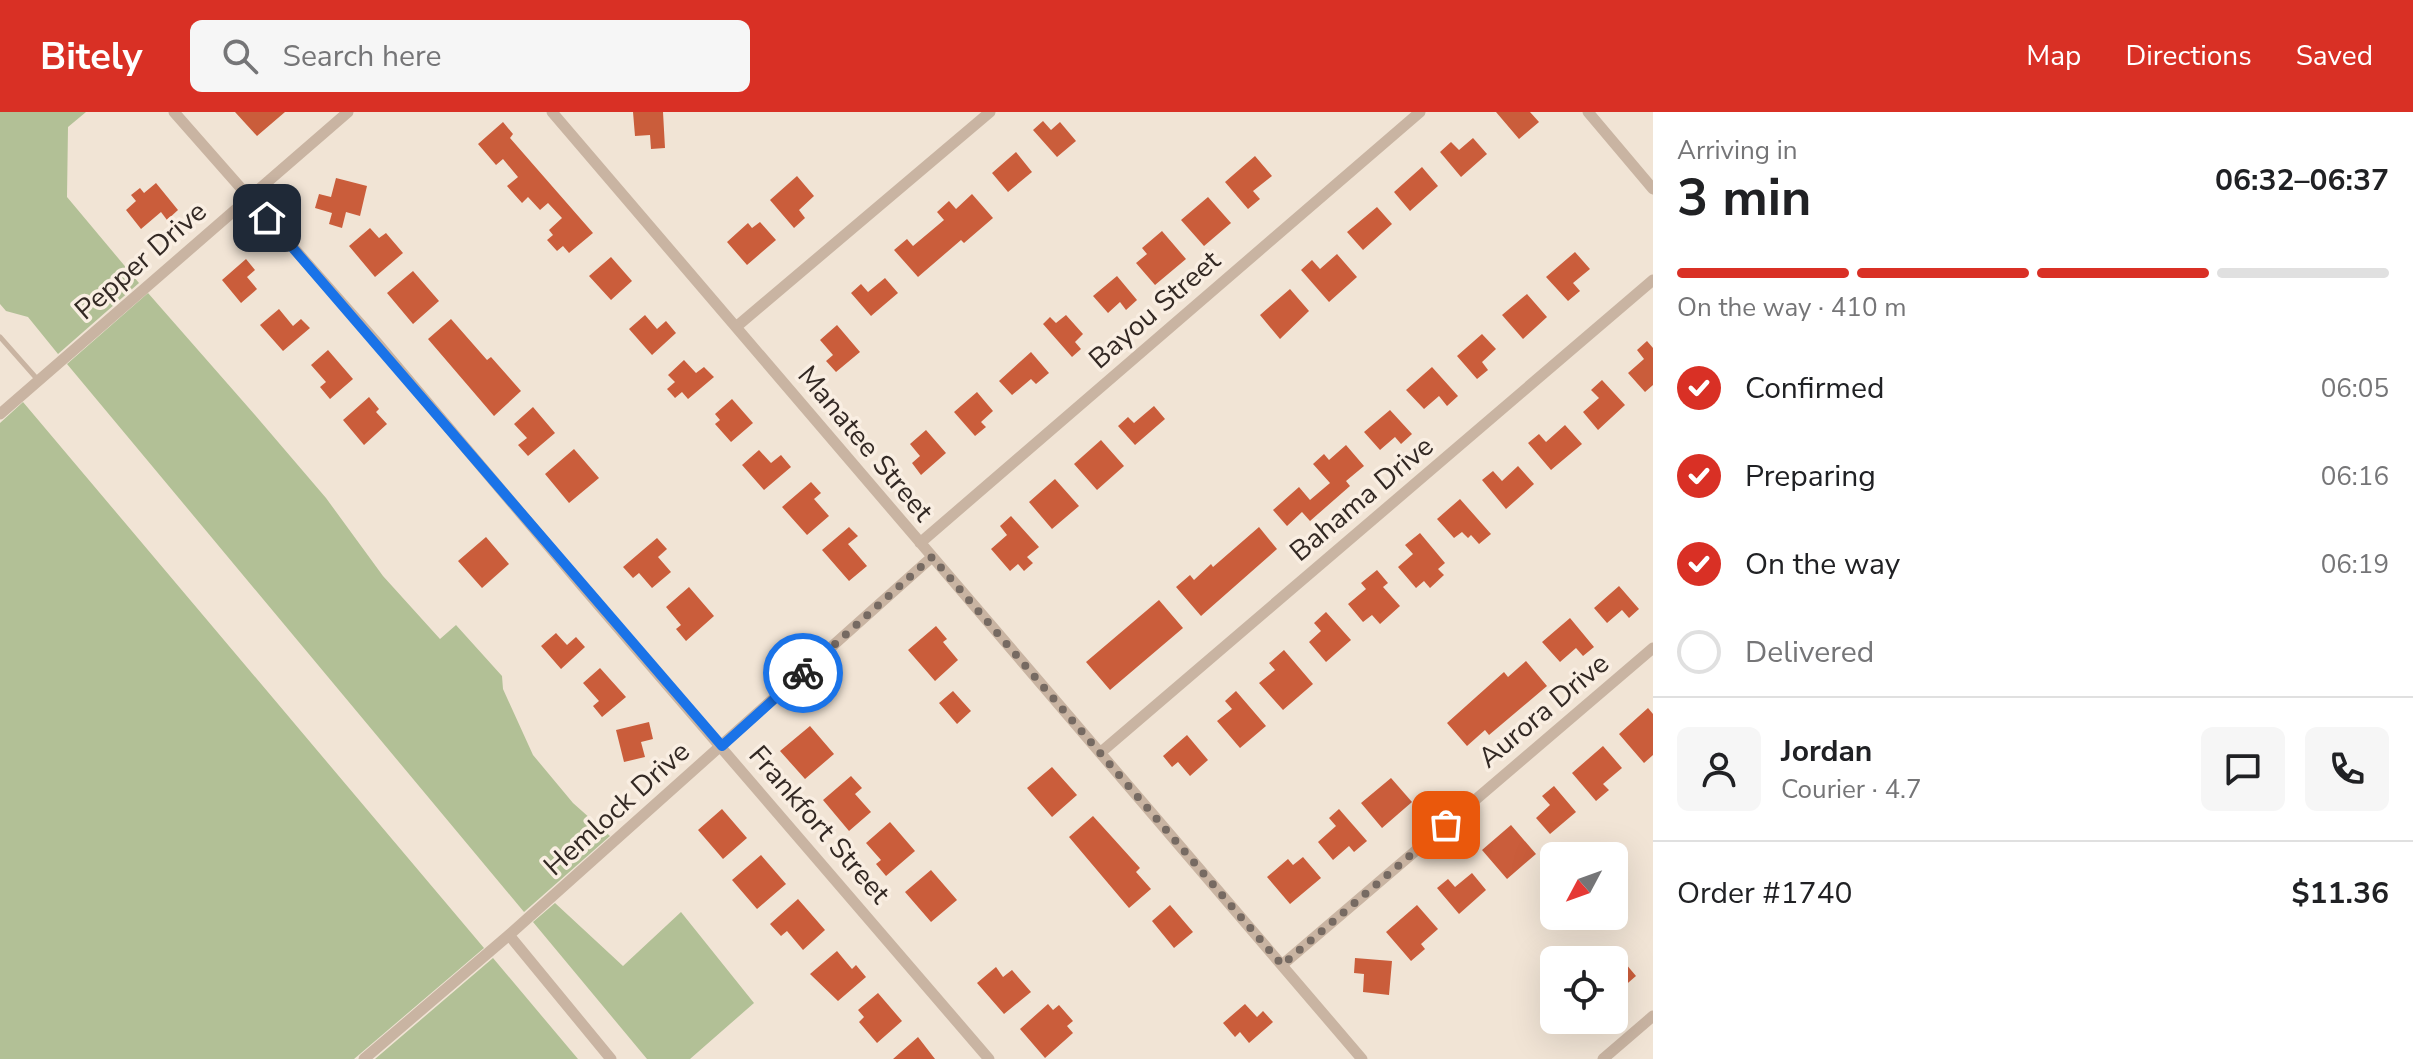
<!DOCTYPE html>
<html lang="en">
<head>
<meta charset="utf-8">
<style>
  body { margin:0; font-family:"Nunito Sans",sans-serif; background:#f6f6f6; color:#202124; height:100vh; display:flex; flex-direction:column; font-size:30px; white-space:nowrap }
  * { box-sizing:border-box; margin:0 }
  p { font-size:26px; color:#757577 }
  .icon { flex:none; width:44px; height:44px; fill:none; stroke:currentColor; stroke-width:2; stroke-linecap:round; stroke-linejoin:round }
  .map { position:relative; flex:1; overflow:hidden }
  .drawer { display:flex; flex-direction:column; background:#fff; width:760px }
  .drawer>* { flex:none }
  .needle { width:52px; rotate:229deg }
  .buttons { position:absolute; left:1540px; top:730px; display:grid; gap:16px }
  .buttons a { display:grid; place-items:center; width:88px; height:88px; border-radius:12px; background:#fff; box-shadow:0 8px 32px #0002; font-size:40px }
  .pin { position:absolute; display:grid; place-items:center; width:68px; height:68px; color:#fff; margin:-34px; border-radius:16px; box-shadow:0 4px 12px #0006 }
  .courier { position:absolute; display:grid; place-items:center; width:80px; height:80px; margin:-40px; border:6px solid #1a73e8; border-radius:50%; background:#fff; color:#222; box-shadow:0 2px 10px #0007 }
  .overview em { font-style:normal; font-weight:700 }
  .overview div { display:flex; flex-direction:column-reverse }
  .overview { display:flex; align-items:center; justify-content:space-between; height:136px; padding:0 24px }
  h1 { font-size:52px; font-weight:700; line-height:60px }
  .bar { display:grid; grid-template-columns:repeat(4,1fr); gap:12px 8px; align-content:center; height:96px; padding:0 24px }
  .bar i { height:10px; border-radius:6px; background:#e0e0e0 }
  .bar .selected { background:#d93025 }
  .bar p { grid-column:span 4 }
  .line { display:flex; align-items:center; gap:20px; padding:0 24px; border-top:2px solid #e0e0e0 }
  .line div { flex:1 }
  .round { display:grid; place-items:center; flex:none; width:84px; height:84px; border-radius:12px; background:#f6f6f6 }
  ol { padding:0 24px; list-style:none }
  li { display:flex; align-items:center; gap:24px; height:88px }
  li p { margin-inline-start:auto }
  li .icon { padding:8px; border-radius:50%; background:#d93025; color:#fff; stroke-width:4 }
  li:last-child { color:#757577 }
  li i { width:44px; height:44px; border:4px solid #e0e0e0; border-radius:50% }
  header { display:flex; align-items:center; gap:48px; box-sizing:border-box; height:112px; padding:0 40px; background:#d93025; color:#fff }
  header strong { font-size:38px }
  nav { display:flex; gap:44px; margin-inline-start:auto; font-size:28px }
  .search { width:560px; height:72px; background:#f6f6f6; display:flex; align-items:center; gap:20px; box-sizing:border-box; padding:0 28px; border-radius:12px; color:#757577; font-size:30px }
  main { display:flex; flex:1; min-height:0 }
  .map>svg:first-child { display:block }
  .green { fill:#b2c096 }
  .building { fill:#ca5d3b }
  .lines { fill:none; stroke-linecap:round; stroke-linejoin:round }
  .service { stroke:#c9b4a2; stroke-width:5 }
  .minor { stroke:#c9b4a2; stroke-width:11 }
  .done { stroke:#766a62; stroke-width:8; stroke-dasharray:0 14.4 }
  .route { stroke:#1a73e8; stroke-width:10 }
  .labels { text-anchor:middle; stroke-width:7; stroke-linejoin:round; paint-order:stroke }
  .street-label { font-size:28px; fill:#332924; stroke:#f9eee2 }
</style>
</head>
<body>
<header>
<strong>Bitely</strong>
<div class="search"><svg class="icon" aria-label="search" viewBox="0 0 24 24"><circle cx="10" cy="10" r="6"/><path d="M15 15l6 6"/></svg>Search here</div>
<nav><a>Map</a><a>Directions</a><a>Saved</a></nav>
</header>
<main>
<div class="map">
<svg width="1653" height="947" viewBox="0 0 1653 947">
  <rect width="100%" height="100%" fill="#f1e4d5"/>
  <!-- green -->
  <path class="green" d="M0,0H86L68,15L67,85L139,171L58,242L28,205L6,199L0,192Z
    M148,181L255,303L326,386L383,464L440,527L456,513L502,564L503,577L533,643L573,691L610,724L524,800L67,252Z
    M23,290L484,836L354,947H0V311Z
    M555,791L623,854L681,800L754,891L690,947H647L533,810Z
    M493,846L578,947H375Z"/>
  <!-- building -->
  <path class="building" d="M235,0H285L257,24Z
    M633,0H663L665,36L651,37L650,23L635,24Z
    M1496,0H1530L1539,10L1519,27Z
    M1043,9L1051,18L1060,10L1076,29L1057,45L1033,18Z
    M503,10L513,22L510,26L593,121L569,141L563,134L557,139L547,128L553,123L549,118L562,106L548,91L540,98L528,85L522,91L507,74L518,65L503,47L496,53L478,32Z
    M1473,26L1487,42L1461,65L1440,40L1451,30L1459,38Z
    M1016,40L1032,60L1008,80L992,61Z
    M1255,44L1272,64L1253,79L1260,87L1248,97L1225,70Z
    M1422,55L1438,74L1410,99L1394,80Z
    M797,64L814,84L799,98L805,106L794,116L770,88Z
    M336,66L367,74L360,104L346,100L342,116L329,112L332,101L315,96L319,82L331,85Z
    M156,71L178,98L167,108L161,100L141,117L126,98L136,89L131,83L140,76L144,81Z
    M972,82L993,106L964,131L961,128L918,165L894,138L907,127L913,134L944,108L937,100L949,89L956,97Z
    M1208,85L1231,111L1204,134L1181,108Z
    M1377,95L1392,112L1363,138L1347,120Z
    M760,110L776,128L747,153L727,130L748,111L752,116Z
    M370,116L379,126L386,121L403,141L375,165L349,134Z
    M1162,119L1186,147L1155,173L1136,151L1147,142L1142,136Z
    M1575,140L1590,157L1573,171L1580,179L1568,189L1546,165Z
    M1337,142L1357,165L1329,190L1301,158L1312,148L1320,157Z
    M611,145L632,169L611,188L589,164Z
    M246,147L255,158L247,165L257,177L241,191L222,168Z
    M413,159L439,189L413,212L387,181Z
    M1117,164L1137,188L1126,198L1120,190L1108,201L1093,184Z
    M885,166L898,181L871,204L851,181L861,172L868,180Z
    M1290,177L1309,199L1280,227L1260,203Z
    M1527,182L1547,205L1523,227L1502,203Z
    M279,197L293,214L301,207L310,216L283,239L260,213Z
    M645,203L657,217L666,209L676,221L652,243L629,217Z
    M1066,203L1083,222L1075,230L1081,237L1072,245L1043,212L1050,205L1056,211Z
    M451,207L487,248L491,245L521,279L494,304L428,227Z
    M837,213L860,240L836,260L826,249L833,243L820,228Z
    M1482,222L1496,237L1482,250L1488,258L1477,267L1457,244Z
    M1647,229L1653,236V273L1645,280L1628,261L1644,247L1637,238Z
    M328,238L353,267L330,287L320,275L326,270L311,253Z
    M1031,240L1049,261L1036,272L1031,267L1012,283L999,269Z
    M684,248L696,261L704,255L714,265L688,287L682,280L675,286L667,277L675,270L668,263Z
    M1432,255L1458,284L1447,294L1439,284L1424,297L1406,278Z
    M1602,268L1625,293L1598,318L1583,300L1599,286L1591,278Z
    M977,280L993,299L981,310L986,315L975,324L954,300Z
    M369,285L379,297L376,300L387,312L364,333L343,308Z
    M732,287L753,311L731,330L715,312L720,308L715,302Z
    M1154,294L1165,307L1135,333L1118,314L1128,305L1134,311Z
    M533,295L555,321L528,344L518,333L527,326L514,312Z
    M1390,298L1412,322L1401,332L1395,325L1380,338L1364,320Z
    M1565,313L1582,332L1551,358L1528,331L1539,322L1546,330Z
    M926,318L946,341L921,363L912,351L920,344L910,332Z
    M1101,328L1124,354L1097,378L1074,352Z
    M1346,333L1364,354L1346,369L1350,374L1310,409L1302,400L1287,414L1273,398L1299,375L1310,388L1330,371L1313,352L1324,342L1329,348Z
    M574,337L599,366L569,391L545,362Z
    M759,338L771,351L781,343L791,355L764,378L742,353Z
    M1518,354L1534,372L1506,397L1482,368L1493,359L1502,369Z
    M1055,367L1079,394L1052,417L1029,390Z
    M811,370L821,381L814,387L829,404L807,423L782,395Z
    M1460,387L1491,422L1479,432L1471,423L1468,426L1462,420L1454,426L1437,407Z
    M1011,404L1039,435L1027,445L1033,451L1024,459L1018,452L1010,459L991,437L1007,423L1000,414Z
    M849,415L858,424L848,432L867,454L849,469L822,438Z
    M1259,415L1277,437L1201,504L1176,475L1190,463L1194,468L1211,452L1213,455Z
    M1420,421L1445,451L1438,457L1444,463L1430,476L1424,469L1416,476L1398,455L1413,442L1405,433Z
    M486,425L509,452L482,476L458,449Z
    M657,426L667,437L658,445L671,460L652,476L639,461L633,466L623,455Z
    M1377,458L1388,471L1383,475L1400,494L1380,512L1372,503L1363,510L1348,492L1366,477L1361,471Z
    M1619,474L1639,497L1629,506L1622,498L1607,511L1594,496Z
    M689,475L714,504L686,529L676,517L681,513L666,495Z
    M1159,488L1183,516L1110,578L1086,550Z
    M1326,500L1351,528L1326,550L1309,530L1321,519L1314,511Z
    M1570,506L1594,535L1583,544L1576,536L1560,550L1542,530Z
    M936,514L947,527L943,530L958,548L935,569L908,538Z
    M556,521L567,533L576,525L585,535L561,557L541,534Z
    M1284,538L1313,572L1283,598L1259,571L1275,558L1269,551Z
    M1526,549L1547,574L1489,623L1485,618L1467,634L1447,611L1504,560L1508,565Z
    M600,556L626,585L602,605L593,594L599,589L583,571Z
    M953,579L971,599L957,612L939,591Z
    M1236,579L1266,614L1240,636L1217,609L1232,597L1225,589Z
    M1648,596L1653,602V643L1644,651L1619,622Z
    M649,610L653,627L641,630L645,645L624,650L616,618Z
    M810,614L834,642L805,667L780,639Z
    M1187,623L1208,648L1190,664L1178,650L1172,655L1163,644Z
    M1603,634L1622,656L1603,672L1609,678L1596,689L1572,661Z
    M1052,655L1077,683L1052,705L1027,676Z
    M851,664L862,676L855,682L871,700L849,719L823,688Z
    M1391,666L1412,690L1382,716L1361,691Z
    M1554,674L1576,700L1550,722L1536,706L1550,693L1542,684Z
    M722,697L747,726L723,747L698,718Z
    M1339,697L1367,729L1354,740L1349,734L1333,748L1318,730L1336,714L1329,706Z
    M1093,704L1140,756L1136,760L1151,777L1129,796L1069,725Z
    M890,710L915,739L886,764L876,752L881,748L866,731Z
    M1511,713L1536,742L1507,767L1482,738Z
    M761,743L786,772L757,797L732,768Z
    M1303,745L1321,766L1290,792L1267,765L1288,747L1293,753Z
    M931,758L957,788L931,810L905,780Z
    M1472,761L1486,778L1459,802L1437,776L1448,767L1455,775Z
    M798,787L825,818L803,838L787,819L781,824L770,812Z
    M1170,793L1193,820L1174,836L1152,809Z
    M1417,793L1438,817L1421,832L1425,837L1411,849L1386,820Z
    M837,839L852,857L856,853L866,865L838,889L810,862Z
    M1620,845L1636,864L1614,883V850Z
    M1355,846L1392,849L1389,883L1363,880L1364,862L1354,861Z
    M996,855L1003,865L1012,858L1031,880L1004,902L977,871Z
    M878,881L902,909L877,931L859,910L864,905L858,898Z
    M1048,892L1053,898L1059,893L1073,909L1067,914L1073,921L1045,946L1020,917Z
    M1245,892L1257,905L1263,899L1273,910L1249,931L1240,920L1235,925L1223,911Z
    M918,925L935,947H893Z"/>
  <g class="lines">
    <!-- service -->
    <path class="service" d="M0,225L38,268"/>
    <!-- minor -->
    <path class="minor" d="M174,0L378,232L583,475L989,947
      M552,0L1362,947
      M1588,0L1653,77
      M736,215L990,0
      M0,302L348,0
      M920,431L1420,0
      M1100,641L1653,168
      M509,823L611,947
      M1282,853L1653,536
      M364,947L509,823L932,445
      M1603,947L1653,904"/>
  </g>
  <g class="lines">
    <!-- done -->
    <path class="done" d="M803,561L932,445L1282,853L1446,713"/>
    <!-- route -->
    <path class="route" d="M267,106L722,634L803,561"/>
  </g>
  <g class="labels">
    <!-- street labels -->
    <g class="street-label">
      <text transform="translate(140 148) rotate(-41)" y="10">Pepper Drive</text>
      <text transform="translate(1154 197) rotate(-41)" y="10">Bayou Street</text>
      <text transform="translate(866 331) rotate(50)" y="10">Manatee Street</text>
      <text transform="translate(1361 386) rotate(-40)" y="10">Bahama Drive</text>
      <text transform="translate(1543 598) rotate(-40)" y="10">Aurora Drive</text>
      <text transform="translate(616 696) rotate(-42)" y="10">Hemlock Drive</text>
      <text transform="translate(820 712) rotate(49)" y="10">Frankfort Street</text>
    </g>
  </g>
</svg>
<div class="buttons">
<a><svg class="needle" viewBox="-14 -14 28 28"><path d="M0-13l5 13h-10z" fill="#e53935"/><path d="M0 13l5-13h-10z" fill="#757577"/></svg></a>
<a><svg class="icon" aria-label="locate" viewBox="0 0 24 24"><circle cx="12" cy="12" r="6"/><path d="M12 2v4M12 18v4M2 12h4M18 12h4"/></svg></a>
</div>
<div class="pin" style="left:1446px;top:713px;background:#ea580c"><svg class="icon" aria-label="bag" viewBox="0 0 24 24"><path d="M5 8h14l-1 12H6zM9 8a3 3 0 0 1 6 0"/></svg></div>
<div class="pin" style="left:267px;top:106px;background:#1f2937"><svg class="icon" aria-label="home" viewBox="0 0 24 24"><path d="M3 11l9-7 9 7M6 9v11h12V9"/></svg></div>
<div class="courier" style="left:803px;top:561px"><svg class="icon" aria-label="bike" viewBox="0 0 24 24"><circle cx="6" cy="16" r="4"/><circle cx="18" cy="16" r="4"/><path d="M6 16l4-8h5l3 8M10 8l3 8H6M13 5h3"/></svg></div>
</div>
<section class="drawer">
<div class="overview"><div><h1>3 min</h1><p>Arriving in</p></div><em>06:32–06:37</em></div>
<div class="bar"><i class="selected"></i><i class="selected"></i><i class="selected"></i><i></i><p>On the way · 410 m</p></div>
<ol>
<li><svg class="icon" aria-label="check" viewBox="0 0 24 24"><path d="M5 12l5 5 9-10"/></svg>Confirmed<p>06:05</p></li>
<li><svg class="icon" aria-label="check" viewBox="0 0 24 24"><path d="M5 12l5 5 9-10"/></svg>Preparing<p>06:16</p></li>
<li><svg class="icon" aria-label="check" viewBox="0 0 24 24"><path d="M5 12l5 5 9-10"/></svg>On the way<p>06:19</p></li>
<li><i></i>Delivered</li>
</ol>
<div class="line" style="height:144px"><a class="round"><svg class="icon" aria-label="person" viewBox="0 0 24 24"><circle cx="12" cy="8" r="4"/><path d="M4 21q1-7 8-7t8 7"/></svg></a><div><b>Jordan</b><p>Courier · 4.7</p></div><a class="round"><svg class="icon" aria-label="chat" viewBox="0 0 24 24"><path d="M4 5h16v11H9l-5 4z"/></svg></a><a class="round"><svg class="icon" aria-label="phone" viewBox="0 0 24 24"><path d="M5 4h4l2 5-3 2q2 4 5 5l2-3 5 2v4C11 20 4 13 5 4z"/></svg></a></div>
<div class="line" style="height:104px"><div>Order #1740</div><b>$11.36</b></div>
</section>
</main>
</body>
</html>
